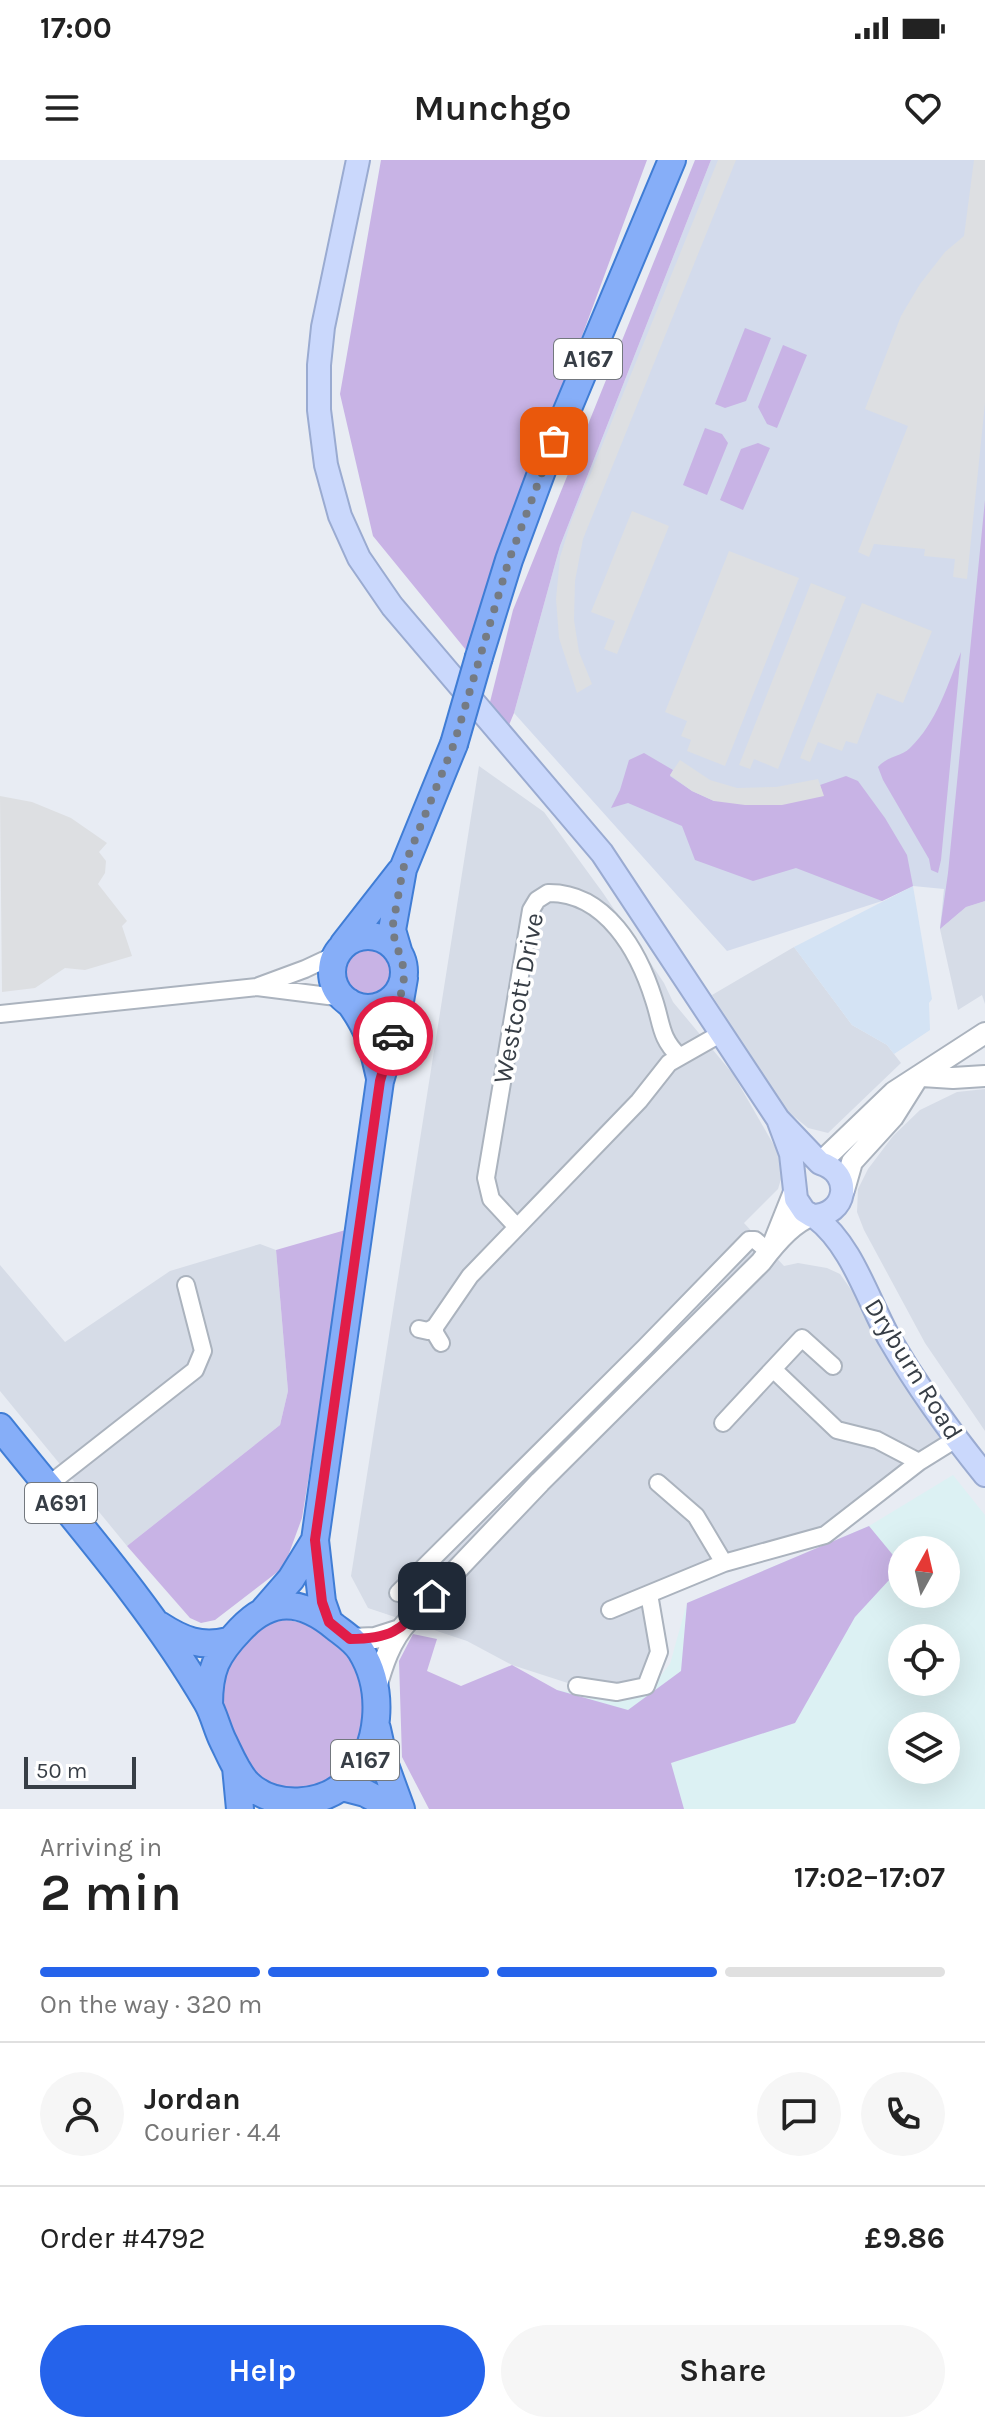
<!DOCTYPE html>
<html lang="en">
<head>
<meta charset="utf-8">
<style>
  body { margin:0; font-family:Karla,sans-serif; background:#f6f6f6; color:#222; height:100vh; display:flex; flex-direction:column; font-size:30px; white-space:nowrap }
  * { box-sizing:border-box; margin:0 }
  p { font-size:26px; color:#767676 }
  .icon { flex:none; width:44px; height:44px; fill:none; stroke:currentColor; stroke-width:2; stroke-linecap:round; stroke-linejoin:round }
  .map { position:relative; height:1649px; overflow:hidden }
  .details { display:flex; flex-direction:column; background:#fff; flex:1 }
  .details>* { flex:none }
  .needle { width:52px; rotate:8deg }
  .tools { position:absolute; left:888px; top:1376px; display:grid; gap:16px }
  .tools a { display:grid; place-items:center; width:72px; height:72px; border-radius:50%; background:#fff; box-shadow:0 8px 32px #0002; font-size:40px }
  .scale { position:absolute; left:24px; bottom:20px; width:112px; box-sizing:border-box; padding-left:8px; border:4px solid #373e46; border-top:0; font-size:22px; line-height:28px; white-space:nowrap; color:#373e46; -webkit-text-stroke:6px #fff; paint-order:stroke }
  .pin { position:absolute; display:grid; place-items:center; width:68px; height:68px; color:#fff; margin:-34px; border-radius:16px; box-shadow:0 4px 12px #0006 }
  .courier { position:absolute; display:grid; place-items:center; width:80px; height:80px; margin:-40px; border:6px solid #e11d48; border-radius:50%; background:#fff; color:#222; box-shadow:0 2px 10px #0007 }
  .head em { font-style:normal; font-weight:600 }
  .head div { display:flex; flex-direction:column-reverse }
  .head { display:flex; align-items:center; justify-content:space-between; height:136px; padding:0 40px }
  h1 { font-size:52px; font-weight:600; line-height:60px }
  .bar { display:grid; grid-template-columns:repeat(4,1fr); gap:12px 8px; align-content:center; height:96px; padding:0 40px }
  .bar i { height:10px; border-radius:6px; background:#e0e0e0 }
  .bar .active { background:#2563eb }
  .bar p { grid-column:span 4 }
  .line { display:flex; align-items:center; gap:20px; padding:0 40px; border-top:2px solid #e0e0e0 }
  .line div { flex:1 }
  .round { display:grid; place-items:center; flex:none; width:84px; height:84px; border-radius:42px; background:#f6f6f6 }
  .primary-button { display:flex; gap:16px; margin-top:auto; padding:16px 40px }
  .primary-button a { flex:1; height:92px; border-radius:48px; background:#2563eb; color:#fff; font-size:32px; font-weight:600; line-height:92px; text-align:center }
  .primary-button a+a { background:#f6f6f6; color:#222 }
  .status { display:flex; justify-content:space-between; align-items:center; height:56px; padding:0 40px; background:#fff; direction:ltr }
  .status svg { height:22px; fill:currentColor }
  header { display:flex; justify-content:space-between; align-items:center; height:104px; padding:0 40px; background:#fff; font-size:36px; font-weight:600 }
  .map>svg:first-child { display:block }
  .residential { fill:#d6dce7 }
  .commercial { fill:#d4e3f4 }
  .education { fill:#d3dbec }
  .medical { fill:#dcf1f3; fill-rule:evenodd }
  .green { fill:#c8b3e5 }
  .parking { fill:#dddfe2 }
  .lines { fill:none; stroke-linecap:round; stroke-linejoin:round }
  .minor-casing { stroke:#abb3be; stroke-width:20 }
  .tertiary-casing { stroke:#abb3be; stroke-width:24 }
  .secondary-casing { stroke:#9aabd1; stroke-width:26 }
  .trunk-casing { stroke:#407dd5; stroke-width:30 }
  .minor { stroke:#fff; stroke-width:16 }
  .tertiary { stroke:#fff; stroke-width:20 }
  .secondary { stroke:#cad8fc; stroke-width:22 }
  .trunk { stroke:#86aef8; stroke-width:26 }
  .trunk-bridge-casing { stroke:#407dd5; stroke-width:30; stroke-linecap:butt }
  .trunk-bridge { stroke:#86aef8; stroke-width:26 }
  .done { stroke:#757b83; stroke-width:8; stroke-dasharray:0 14.4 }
  .route { stroke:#e11d48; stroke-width:10 }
  .labels { text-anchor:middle; stroke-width:7; stroke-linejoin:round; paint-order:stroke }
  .shield { fill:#fff; stroke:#73787e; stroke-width:2 }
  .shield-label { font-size:24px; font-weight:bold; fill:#373e46 }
  .street-label { font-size:26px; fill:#373e46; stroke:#fff }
</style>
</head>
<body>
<div class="status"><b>17:00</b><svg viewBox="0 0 49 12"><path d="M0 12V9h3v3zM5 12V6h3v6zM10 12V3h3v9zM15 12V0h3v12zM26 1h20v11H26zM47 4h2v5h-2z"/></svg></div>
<header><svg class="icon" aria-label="menu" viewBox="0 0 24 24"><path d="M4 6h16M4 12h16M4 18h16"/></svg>Munchgo<svg class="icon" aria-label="heart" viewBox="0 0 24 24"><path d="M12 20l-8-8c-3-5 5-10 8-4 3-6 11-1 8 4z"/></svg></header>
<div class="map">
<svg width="985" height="1649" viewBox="0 0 985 1649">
  <rect width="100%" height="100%" fill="#e8ecf3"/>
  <!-- residential -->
  <path class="residential" d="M479,606L544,652L603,733L664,823L673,842L733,914L783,1001L784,1009L778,1029L744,1063L784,1106L798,1103L827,1108L840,1114L956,1279L825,1375L649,1434L659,1492L646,1526H577L512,1505L467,1481L368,1448L351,1416Z
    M985,741V844L982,835L958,850L940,769L966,747Z
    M794,787L852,865L887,885L901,903L828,973L808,968L779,944L712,835Z
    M985,929V1271L925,1183L864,1070L857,1052L858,1029L868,1009L893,976L920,950L957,932Z
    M260,1084L276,1090L288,1231L280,1265L127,1386L0,1231V1105L65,1182L170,1111Z"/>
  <!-- commercial -->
  <path class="commercial" d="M913,726L932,839L929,843L930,870L894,894L887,885L852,865L794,787Z"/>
  <!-- education -->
  <path class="education" d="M711,0H985V741L966,747L940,769L944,729L913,726L882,741L727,791L514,553L560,386Z"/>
  <!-- medical -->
  <path class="medical" d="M953,1315L985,1355V1649H448L557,1530L619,1540L650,1529L670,1504L687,1443L869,1366ZM902,1390H946V1434H902ZM902,1478H946V1522H902ZM902,1566H946V1610H902Z"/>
  <!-- green -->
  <path class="green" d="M381,0H647L466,490L373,376L340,234Z
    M695,0H711L560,386L514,553L509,565L490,542L513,450Z
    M745,168L771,178L746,241L725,248L715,244Z
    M783,185L807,195L777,268L767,264L758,247Z
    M705,268L722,274L728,283L707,335L683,325Z
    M758,283L770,288L743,350L720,340L741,289Z
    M985,340V741L966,747L940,769L948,713Z
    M961,492L941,700L938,713L931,710L929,699L883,620L878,607C887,596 901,597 910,588C937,562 947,526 961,492Z
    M644,593L673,610L670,616L692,631L714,641L823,635L820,625L846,616L858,621L885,658L907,695L913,726L882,741L796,708L753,721L695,700L682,666L628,643L611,648L620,630L629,600Z
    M343 813a24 24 0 1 1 48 0a24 24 0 1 1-48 0Z
    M349,1069L302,1358L284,1407L215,1460L201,1463L190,1458L127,1386L280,1265L288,1231L276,1090Z
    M869,1366L902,1406L855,1457L795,1563L671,1603L684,1649H429L402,1597L399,1501L413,1474L437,1479L427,1511L461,1526L512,1505L557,1530L628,1550L681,1511L687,1443Z
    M280,1458L310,1465L329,1477L356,1505L364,1530L361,1582L350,1602L333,1617L299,1631L274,1630L253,1618L218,1544L224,1502L256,1468Z"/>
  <!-- parking -->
  <path class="parking" d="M718,0H736L583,379L575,421L574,460L579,492L592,524L577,533L559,478L556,439L560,397L571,362Z
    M974,0H985V243L967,419L953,417L955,399L924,396L925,389L874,384L869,397L858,392L908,266L865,249L901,156L920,124L945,92L964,76Z
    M632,351L669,366L617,494L604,489L615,461L591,452Z
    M729,391L799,418L725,606L687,591L691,580L681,576L687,561L665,552Z
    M811,423L846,437L778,609L754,599L750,609L739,605Z
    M862,443L932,471L903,543L877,533L857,584L846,581L842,591L818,582L810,602L800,598Z
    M680,600L710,620L737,628L776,627L818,619L824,636L782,645H745L714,641L692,631L670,615Z
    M0,636L32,642L71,658L107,683L99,692L106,701L105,713L98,724L127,761L122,766L132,796L85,810L65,808L35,828L2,832Z"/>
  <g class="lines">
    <defs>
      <path id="minor" d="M259,826L305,809L337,794
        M0,854L257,827L344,838
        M516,1066L491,1039L486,1018L531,750L537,740L548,733C606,732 639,792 654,840C662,864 660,878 679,896
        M435,1167V1173L441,1183
        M419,1169L428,1171L435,1167L470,1116L639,941L669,903L720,874
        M833,1206L802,1178L773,1209L837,1270L877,1280L919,1302
        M723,1263L773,1209
        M658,1323L696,1356L724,1403
        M47,1326L195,1210L203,1191L186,1125
        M398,1433L645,1187L749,1080H755L769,1092
        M610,1450L724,1403L825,1375L919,1302L956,1279
        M577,1526L617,1532L646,1526L659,1492L649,1434"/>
      <path id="tertiary" d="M922,916L953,918L985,916
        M820,1003L894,932L985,873
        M844,1030L852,1002L893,957L915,922
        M774,1082L794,1032
        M350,1479L375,1478L400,1470
        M375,1531C382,1506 390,1480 408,1461L540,1322L761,1102C773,1086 792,1062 812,1056"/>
      <path id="secondary" d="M358,0L323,167L319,205V250L326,305L340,356L359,398L392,446L602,693L778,959L820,1003C854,1013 847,1056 812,1056L804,1051L796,1039L791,994L778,959
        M815,1057C852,1085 867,1138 889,1178C917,1226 950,1272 985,1315"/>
      <path id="trunk" d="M479,497L509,400L543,308L672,0
        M332 812a36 36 0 1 1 72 0a36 36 0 1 1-72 0Z
        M343,785L400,712
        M399,794L392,770L403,709L454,584
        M349,842C369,869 373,886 380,918
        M0,1267C71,1356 150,1444 207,1542C214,1554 217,1569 223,1581C230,1595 236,1611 247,1623C273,1649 323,1647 349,1620C381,1588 385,1530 361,1491C355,1481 344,1474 335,1467C301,1439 271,1437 240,1470C216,1495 209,1510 209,1545
        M264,1450L291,1419L315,1380
        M329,1462L322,1442L315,1380L380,921L395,870L404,818
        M159,1465C182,1480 201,1488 228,1481
        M377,1569L385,1605L401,1649
        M236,1607L240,1649
        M342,1627L365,1633L395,1649"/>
    </defs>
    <!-- minor casing -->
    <use href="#minor" class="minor-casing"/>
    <!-- tertiary casing -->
    <use href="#tertiary" class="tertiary-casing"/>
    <!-- secondary casing -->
    <use href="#secondary" class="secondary-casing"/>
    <!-- trunk casing -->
    <use href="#trunk" class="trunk-casing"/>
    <!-- minor -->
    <use href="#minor" class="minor"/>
    <!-- tertiary -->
    <use href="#tertiary" class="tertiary"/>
    <!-- secondary -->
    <use href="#secondary" class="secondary"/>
    <!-- trunk -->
    <use href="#trunk" class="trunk"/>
    <defs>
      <path id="trunk-bridge" d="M454,584L479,497"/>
    </defs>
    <!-- trunk-bridge casing -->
    <use href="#trunk-bridge" class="trunk-bridge-casing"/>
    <!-- trunk-bridge -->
    <use href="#trunk-bridge" class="trunk-bridge"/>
  </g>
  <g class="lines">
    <!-- done -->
    <path class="done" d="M393,876L404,818L403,806L392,770L403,709L454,584L509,400L554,281"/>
    <!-- route -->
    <path class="route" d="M393,876L380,921L315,1380L322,1442L329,1462L350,1479C397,1479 402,1467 432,1436"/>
  </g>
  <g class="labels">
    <!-- shield labels -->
    <g class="shield">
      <rect x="554" y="179" width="68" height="40" rx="6"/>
      <rect x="25" y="1323" width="72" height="40" rx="6"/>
      <rect x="331" y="1580" width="68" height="40" rx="6"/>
    </g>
    <g class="shield-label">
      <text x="588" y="207">A167</text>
      <text x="61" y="1351">A691</text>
      <text x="365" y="1608">A167</text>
    </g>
    <!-- street labels -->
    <g class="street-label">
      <text transform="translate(518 838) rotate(-79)" y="9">Westcott Drive</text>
      <text transform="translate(914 1209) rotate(58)" y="9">Dryburn Road</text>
    </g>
  </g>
</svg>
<div class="tools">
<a><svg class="needle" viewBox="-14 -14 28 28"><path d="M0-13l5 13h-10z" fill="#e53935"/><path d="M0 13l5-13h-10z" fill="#767676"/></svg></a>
<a><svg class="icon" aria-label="locate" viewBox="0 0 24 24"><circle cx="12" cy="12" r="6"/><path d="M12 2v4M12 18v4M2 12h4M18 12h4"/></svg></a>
<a><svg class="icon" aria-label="layers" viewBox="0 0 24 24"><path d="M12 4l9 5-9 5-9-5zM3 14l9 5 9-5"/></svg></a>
</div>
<div class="scale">50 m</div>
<div class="pin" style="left:554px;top:281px;background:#ea580c"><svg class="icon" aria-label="bag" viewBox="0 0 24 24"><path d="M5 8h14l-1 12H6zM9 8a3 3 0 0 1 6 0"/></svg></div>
<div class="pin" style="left:432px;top:1436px;background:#1f2937"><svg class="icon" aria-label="home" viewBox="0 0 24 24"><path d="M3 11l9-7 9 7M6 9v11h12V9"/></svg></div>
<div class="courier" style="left:393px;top:876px"><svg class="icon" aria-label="car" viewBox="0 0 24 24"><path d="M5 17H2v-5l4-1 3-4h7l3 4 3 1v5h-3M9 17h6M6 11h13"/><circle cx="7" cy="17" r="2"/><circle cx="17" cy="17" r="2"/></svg></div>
</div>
<section class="details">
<div class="head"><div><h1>2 min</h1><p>Arriving in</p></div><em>17:02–17:07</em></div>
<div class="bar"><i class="active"></i><i class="active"></i><i class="active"></i><i></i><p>On the way · 320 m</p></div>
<div class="line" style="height:144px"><a class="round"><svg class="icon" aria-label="person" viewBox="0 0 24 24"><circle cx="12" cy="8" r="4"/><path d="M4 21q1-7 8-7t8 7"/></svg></a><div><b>Jordan</b><p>Courier · 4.4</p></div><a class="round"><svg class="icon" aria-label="chat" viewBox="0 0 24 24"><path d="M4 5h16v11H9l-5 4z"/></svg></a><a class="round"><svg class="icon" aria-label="phone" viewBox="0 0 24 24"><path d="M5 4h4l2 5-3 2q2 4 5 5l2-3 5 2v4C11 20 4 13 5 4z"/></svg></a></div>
<div class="line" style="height:104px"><div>Order #4792</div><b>£9.86</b></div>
<div class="primary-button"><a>Help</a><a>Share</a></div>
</section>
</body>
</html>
